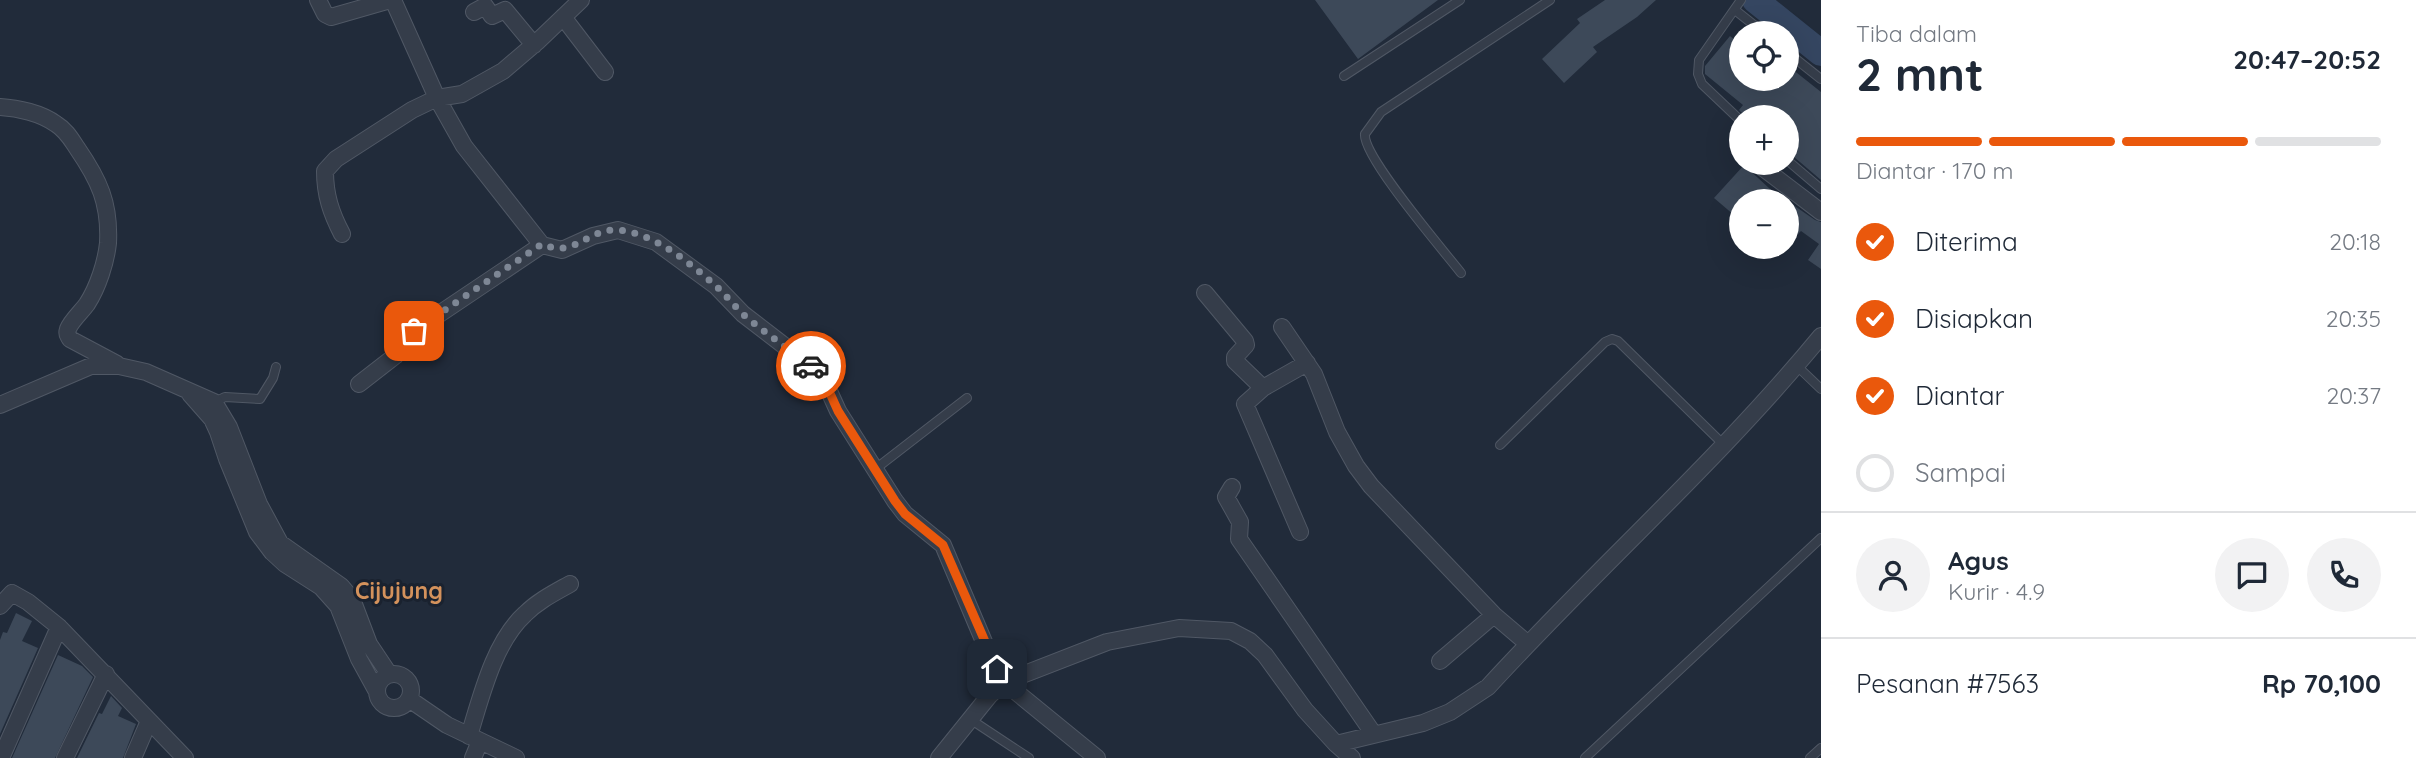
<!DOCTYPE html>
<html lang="id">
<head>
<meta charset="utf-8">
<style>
  body { margin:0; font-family:Quicksand,sans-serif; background:#f2f2f3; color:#1f2937; height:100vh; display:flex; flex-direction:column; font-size:26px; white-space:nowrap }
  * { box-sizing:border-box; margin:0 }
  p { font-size:23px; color:#747a83 }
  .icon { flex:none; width:38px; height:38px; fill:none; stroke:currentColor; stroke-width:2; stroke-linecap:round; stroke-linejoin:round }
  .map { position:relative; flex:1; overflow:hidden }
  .details { display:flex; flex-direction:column; background:#fff; width:595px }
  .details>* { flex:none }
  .controls { position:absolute; left:1729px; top:21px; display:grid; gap:14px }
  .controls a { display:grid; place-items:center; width:70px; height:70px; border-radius:50%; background:#fff; box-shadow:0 7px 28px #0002; font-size:35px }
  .pin { position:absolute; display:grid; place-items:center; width:60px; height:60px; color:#fff; margin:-30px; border-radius:14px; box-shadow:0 4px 10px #0006 }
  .courier { position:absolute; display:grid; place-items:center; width:70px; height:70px; margin:-35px; border:5px solid #ea580c; border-radius:50%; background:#fff; color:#222; box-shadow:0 2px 9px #0007 }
  .summary em { font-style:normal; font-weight:700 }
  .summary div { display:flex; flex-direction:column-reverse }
  .summary { display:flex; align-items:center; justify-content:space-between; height:119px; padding:0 35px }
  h1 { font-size:46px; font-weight:700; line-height:52px }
  .bar { display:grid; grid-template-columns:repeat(4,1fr); gap:10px 7px; align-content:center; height:84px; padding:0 35px }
  .bar i { height:9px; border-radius:5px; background:#e0e1e3 }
  .bar .on { background:#ea580c }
  .bar p { grid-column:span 4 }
  .line { display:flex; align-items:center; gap:18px; padding:0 35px; border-top:2px solid #e0e1e3 }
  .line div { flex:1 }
  .round { display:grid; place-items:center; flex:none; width:74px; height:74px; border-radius:37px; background:#f2f2f3 }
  ol { padding:0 35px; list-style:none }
  li { display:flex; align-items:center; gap:21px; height:77px }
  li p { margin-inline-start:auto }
  li .icon { padding:7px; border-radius:50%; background:#ea580c; color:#fff; stroke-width:4 }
  li:last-child { color:#747a83 }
  li i { width:38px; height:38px; border:4px solid #e0e1e3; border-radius:50% }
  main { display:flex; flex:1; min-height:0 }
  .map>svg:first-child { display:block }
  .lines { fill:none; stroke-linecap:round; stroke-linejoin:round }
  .river { stroke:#354661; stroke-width:26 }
  .building { fill:#3d4959 }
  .service-casing { stroke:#505865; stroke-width:10 }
  .minor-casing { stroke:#505865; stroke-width:18 }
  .service { stroke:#353d4a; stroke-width:8 }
  .minor { stroke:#353d4a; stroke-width:16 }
  .done { stroke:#7e8795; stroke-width:7; stroke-dasharray:0 12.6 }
  .route { stroke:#ea580c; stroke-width:9 }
  .labels { text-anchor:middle; stroke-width:6; stroke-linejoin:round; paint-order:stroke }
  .quarter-label { font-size:23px; font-weight:bold; fill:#d4925c; stroke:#1a222f }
</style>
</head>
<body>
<main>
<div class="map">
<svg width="1821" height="758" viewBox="0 0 1821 758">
  <rect width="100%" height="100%" fill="#212b3a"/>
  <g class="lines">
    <!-- river -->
    <path class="river" d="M1755,0L1821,53"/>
  </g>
  <!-- building -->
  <path class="building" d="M1315,0H1438L1358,59Z
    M1605,0H1656L1637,17L1593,47L1597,52L1564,83L1542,59L1580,23L1577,19Z
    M1730,36L1741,45V79H1787V65L1821,92V180L1787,151V117H1746L1739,110L1743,105L1705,74V66Z
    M1744,165L1770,189L1815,220L1821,222V269L1808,260L1819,244L1801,231L1795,237L1787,230V201H1741V221L1714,198Z
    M16,613L32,621L22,641L38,648L0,734V640L3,632L7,633Z
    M58,655L82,666L93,677L55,758H12Z
    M111,696L122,708L118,716L136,724L123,758H77L99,713L102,714Z"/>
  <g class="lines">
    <defs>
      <path id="service" d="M1741,0L1699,60L1698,74L1702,84L1741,121
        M1735,10L1764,33
        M1787,52L1821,79
        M1344,76L1460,0
        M1787,160L1821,189
        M1461,273C1444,251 1362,156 1365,134L1381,112L1550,0
        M1797,366L1821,389
        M214,402L225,397L260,399L273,378L276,367
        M1500,445L1605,342L1612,339L1618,341L1723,444
        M874,470L967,398
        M970,719L1029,758
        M1585,758L1821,538
        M1810,758L1821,748"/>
      <path id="minor" d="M318,0L325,14L331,17L390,0
        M393,0L437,98L464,146L542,245L562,250L593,236L618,230L656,242L716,286L743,314L817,371L824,380L838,411L895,501L905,514L943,545L990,656L1004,682L1097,758
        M474,12L485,6L492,16L505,10L534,45
        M563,17L605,72
        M0,107C18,108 41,113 56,124C66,130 71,139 77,148C99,180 110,203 108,243C106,262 98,287 87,304C82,311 71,321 68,329C66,335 68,335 70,339L117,364
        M1758,164L1821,212
        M342,234C331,213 325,195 325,171L336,159L412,110L437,98L462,94L503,71L537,42L581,0
        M1205,293L1245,341L1246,345L1235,357V361L1263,388
        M1282,327L1314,374L1337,432L1356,466L1371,486L1494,615L1528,644
        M359,384L395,356L414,331L542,245
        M190,394L212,419L218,432L227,459L257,532L272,552L285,564L321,587L338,606L359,659L376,690
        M0,405L91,366H119L146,372L214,402L229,427L259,504L280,543L341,586L352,599L369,644L389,674
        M1232,487L1226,497L1240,522L1239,539L1373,733
        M1300,532L1245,404L1263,388L1307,363
        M0,606L12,593L28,602L59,627L185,758
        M1440,661L1494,615
        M377 691a17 17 0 1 1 34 0a17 17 0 1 1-34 0Z
        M409,699L447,725L516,758
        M469,736C481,697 494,642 525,614C538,601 554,593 570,584
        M1336,744L1352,758
        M1,758L59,627
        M65,758L106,674
        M133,758L149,721
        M473,758L480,741
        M939,758L989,696L1004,682L1107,642L1179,628L1231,631L1250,641L1265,655L1305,710L1336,744L1423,723L1450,712L1488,687C1596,569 1719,460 1821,336"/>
    </defs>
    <!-- service casing -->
    <use href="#service" class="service-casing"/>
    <!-- minor casing -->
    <use href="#minor" class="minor-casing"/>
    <!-- service -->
    <use href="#service" class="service"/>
    <!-- minor -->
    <use href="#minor" class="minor"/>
  </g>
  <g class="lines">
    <!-- done -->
    <path class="done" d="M414,331L542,244C575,259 587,228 618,230C654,233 690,263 716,286C726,295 735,307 746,317C767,334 789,349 811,366"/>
    <!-- route -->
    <path class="route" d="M811,366L824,380L838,411L895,501L905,514L943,545L997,669"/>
  </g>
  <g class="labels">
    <!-- quarter labels -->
    <g class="quarter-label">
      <text x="399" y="599">Cijujung</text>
    </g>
  </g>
</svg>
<div class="controls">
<a><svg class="icon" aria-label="locate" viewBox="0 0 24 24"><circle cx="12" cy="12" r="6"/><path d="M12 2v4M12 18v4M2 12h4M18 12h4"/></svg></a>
<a>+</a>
<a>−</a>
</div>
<div class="pin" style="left:414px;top:331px;background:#ea580c"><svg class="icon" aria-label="bag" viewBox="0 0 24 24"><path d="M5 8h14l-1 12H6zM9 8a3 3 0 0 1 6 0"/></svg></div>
<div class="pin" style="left:997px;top:669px;background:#1f2937"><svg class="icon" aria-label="home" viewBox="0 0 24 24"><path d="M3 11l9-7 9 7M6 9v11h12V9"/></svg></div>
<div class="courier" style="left:811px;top:366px"><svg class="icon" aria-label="car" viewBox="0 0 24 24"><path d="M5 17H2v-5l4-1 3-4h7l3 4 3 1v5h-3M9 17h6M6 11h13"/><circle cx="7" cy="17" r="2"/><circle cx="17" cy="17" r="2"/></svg></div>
</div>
<section class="details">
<div class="summary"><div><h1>2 mnt</h1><p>Tiba dalam</p></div><em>20:47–20:52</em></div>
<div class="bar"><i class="on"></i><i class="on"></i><i class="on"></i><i></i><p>Diantar · 170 m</p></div>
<ol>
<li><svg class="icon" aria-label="check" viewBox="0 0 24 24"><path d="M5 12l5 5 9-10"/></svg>Diterima<p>20:18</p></li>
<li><svg class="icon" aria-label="check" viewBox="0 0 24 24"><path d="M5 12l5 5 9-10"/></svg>Disiapkan<p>20:35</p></li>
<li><svg class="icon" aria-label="check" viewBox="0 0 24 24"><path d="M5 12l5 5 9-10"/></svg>Diantar<p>20:37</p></li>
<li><i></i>Sampai</li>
</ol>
<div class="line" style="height:126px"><a class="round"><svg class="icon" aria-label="person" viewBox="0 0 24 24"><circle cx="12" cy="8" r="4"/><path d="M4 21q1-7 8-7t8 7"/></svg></a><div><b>Agus</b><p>Kurir · 4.9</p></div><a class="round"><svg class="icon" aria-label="chat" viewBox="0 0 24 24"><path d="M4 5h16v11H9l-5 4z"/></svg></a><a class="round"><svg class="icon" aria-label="phone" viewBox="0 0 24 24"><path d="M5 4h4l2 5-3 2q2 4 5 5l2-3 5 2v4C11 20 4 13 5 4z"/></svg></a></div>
<div class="line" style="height:91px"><div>Pesanan #7563</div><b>Rp 70,100</b></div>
</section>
</main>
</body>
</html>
